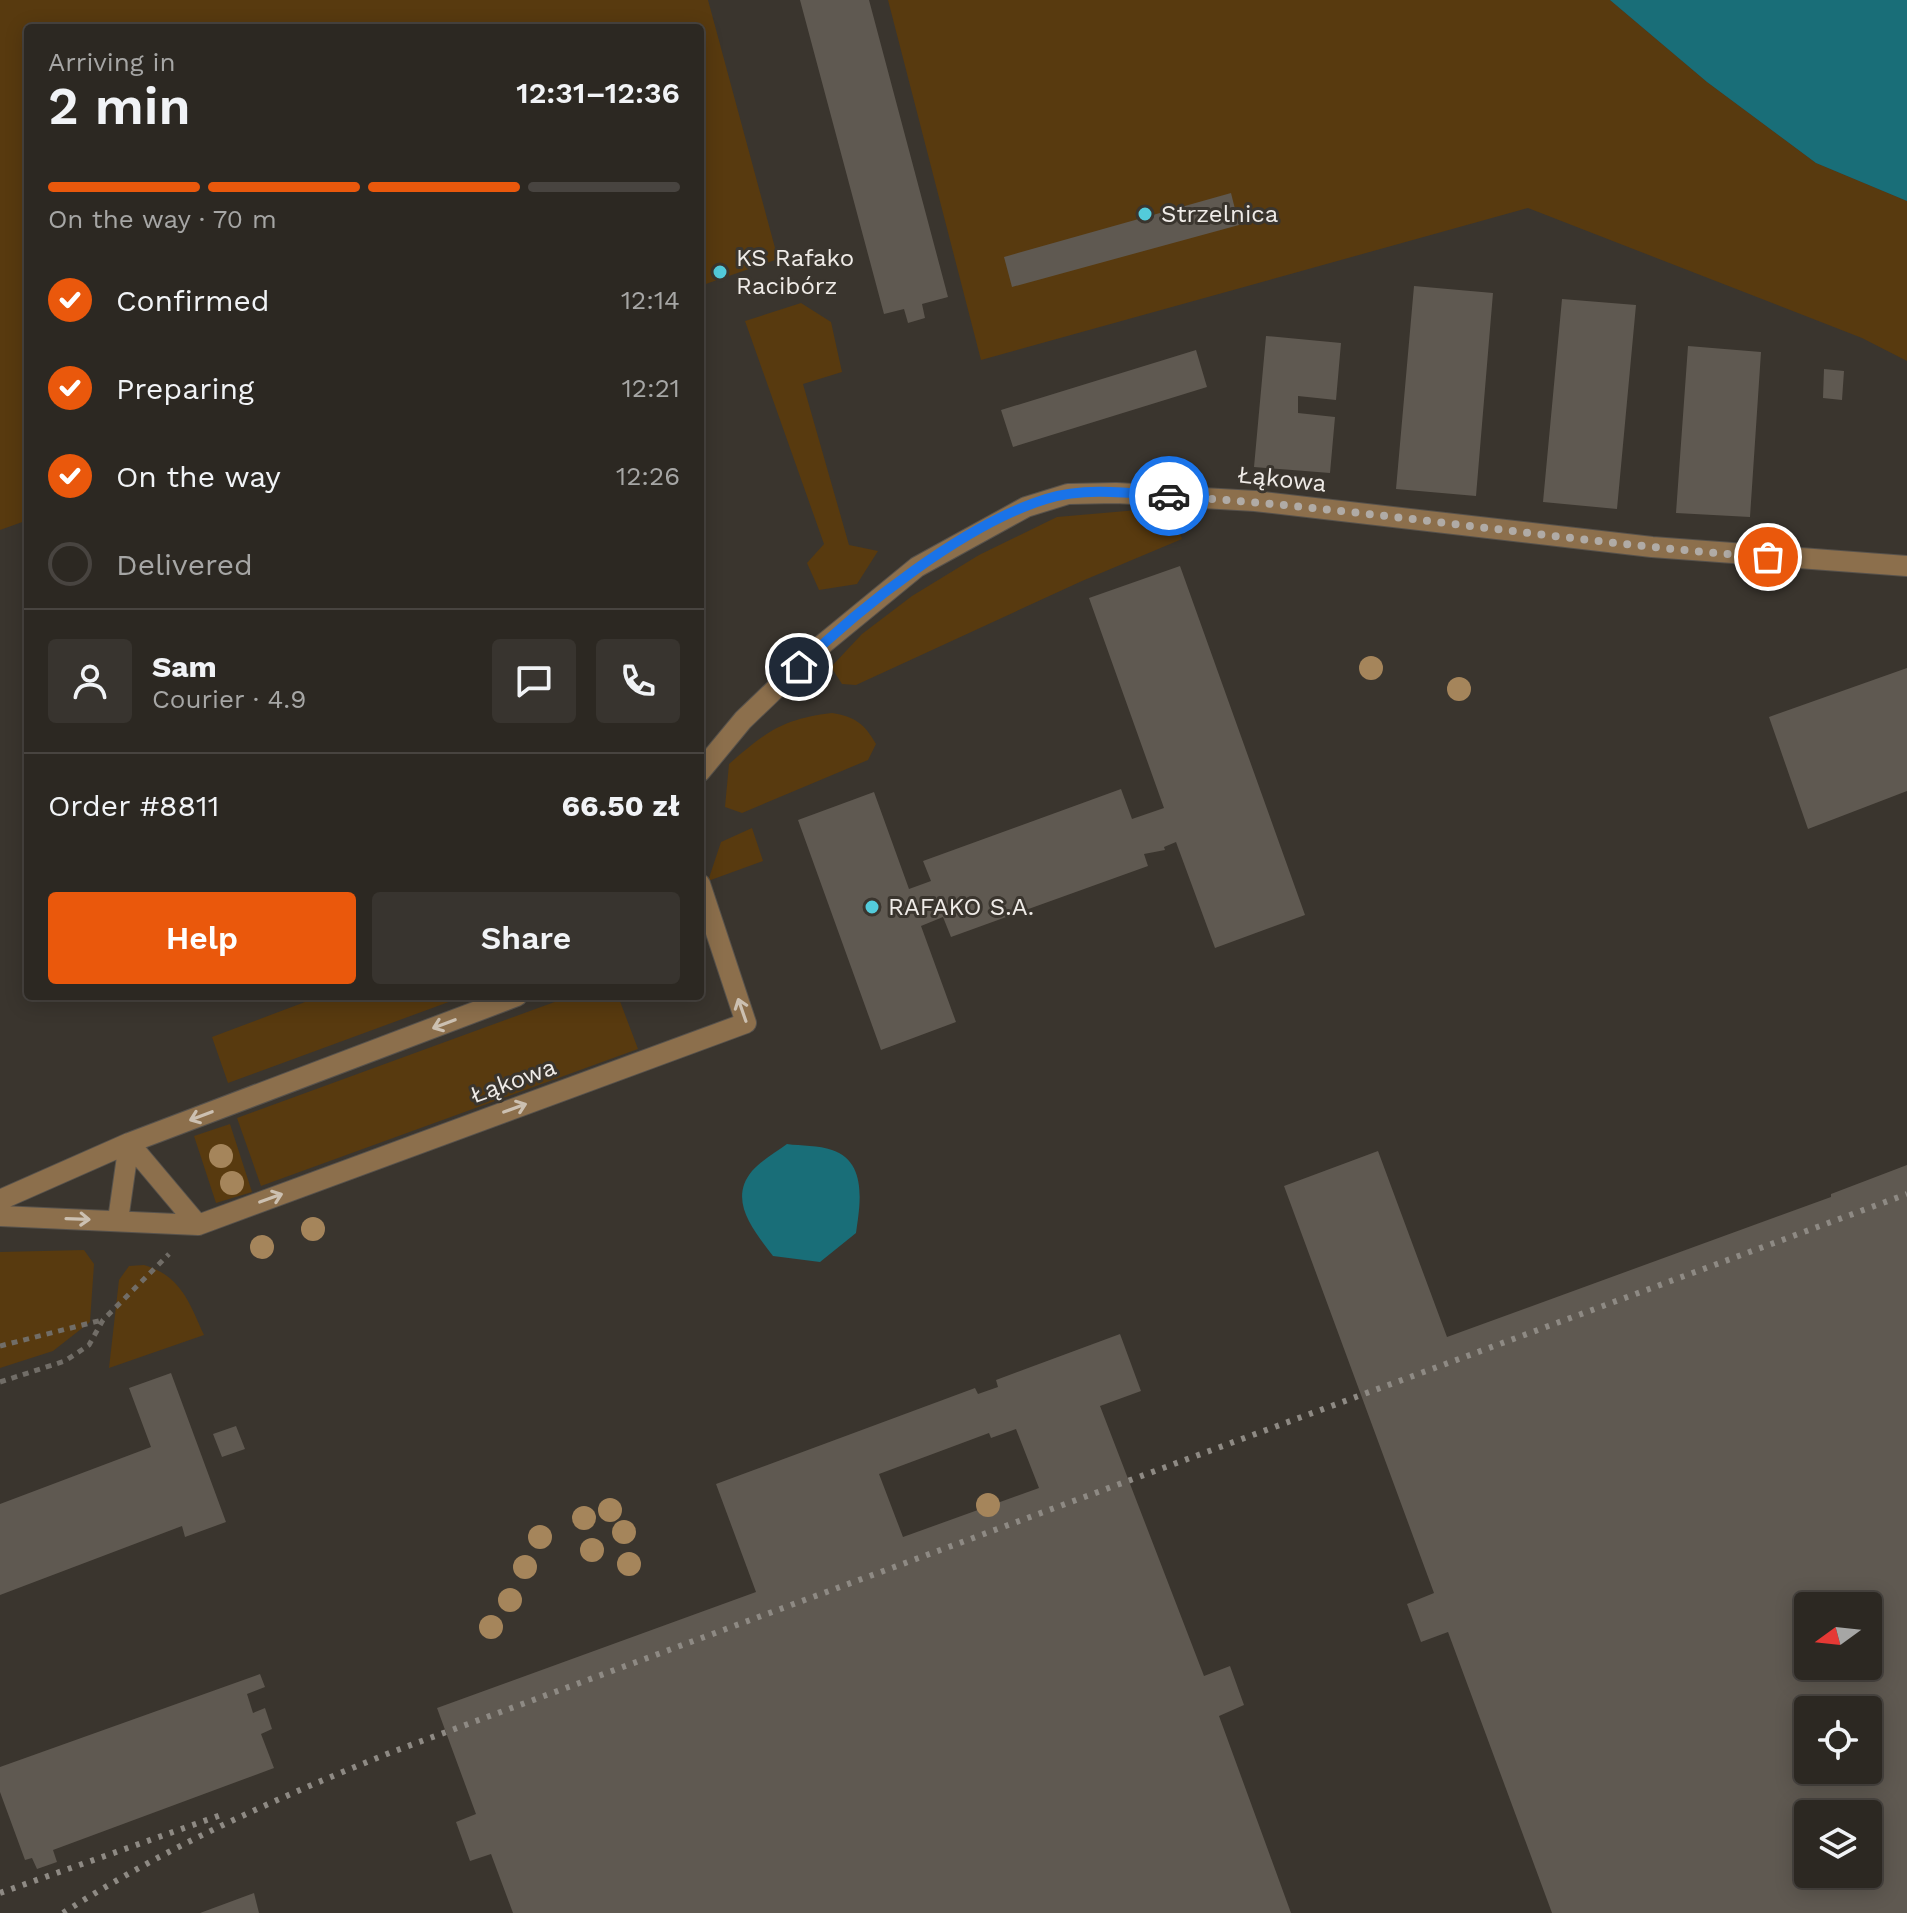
<!DOCTYPE html>
<html lang="en">
<head>
<meta charset="utf-8">
<style>
  body { margin:0; font-family:"Work Sans",sans-serif; background:#38342f; color:#f1f3f6; height:100vh; display:flex; flex-direction:column; font-size:30px; white-space:nowrap }
  * { box-sizing:border-box; margin:0 }
  p { font-size:26px; color:#a6a6a5 }
  .icon { flex:none; width:44px; height:44px; fill:none; stroke:currentColor; stroke-width:2; stroke-linecap:round; stroke-linejoin:round }
  .map { position:relative; flex:1; overflow:hidden }
  .panel { position:absolute; left:24px; top:24px; width:680px; height:976px; display:flex; flex-direction:column; background:#2c2822; border-radius:8px; box-shadow:0 4px 20px #0003,0 0 0 2px #484440 }
  .panel>* { flex:none }
  .needle { width:52px; rotate:255deg }
  .tools { position:absolute; left:1794px; top:1592px; display:grid; gap:16px }
  .tools a { display:grid; place-items:center; width:88px; height:88px; border-radius:8px; background:#2c2822; box-shadow:0 4px 20px #0003,0 0 0 2px #484440; font-size:40px }
  .pin { position:absolute; display:grid; place-items:center; width:68px; height:68px; color:#fff; margin:-34px; border:4px solid #fff; border-radius:50%; box-shadow:0 2px 8px #0007 }
  .courier { position:absolute; display:grid; place-items:center; width:80px; height:80px; margin:-40px; border:6px solid #1a73e8; border-radius:50%; background:#fff; color:#222; box-shadow:0 2px 10px #0007 }
  .overview em { font-style:normal; font-weight:600 }
  .overview div { display:flex; flex-direction:column-reverse }
  .overview { display:flex; align-items:center; justify-content:space-between; height:136px; padding:0 24px }
  h1 { font-size:52px; font-weight:600; line-height:60px }
  .bar { display:grid; grid-template-columns:repeat(4,1fr); gap:12px 8px; align-content:center; height:96px; padding:0 24px }
  .bar i { height:10px; border-radius:6px; background:#484440 }
  .bar .current { background:#ea580c }
  .bar p { grid-column:span 4 }
  .line { display:flex; align-items:center; gap:20px; padding:0 24px; border-top:2px solid #484440 }
  .line div { flex:1 }
  .round { display:grid; place-items:center; flex:none; width:84px; height:84px; border-radius:8px; background:#38342f }
  ol { padding:0 24px; list-style:none }
  li { display:flex; align-items:center; gap:24px; height:88px }
  li p { margin-inline-start:auto }
  li .icon { padding:8px; border-radius:50%; background:#ea580c; color:#fff; stroke-width:4 }
  li:last-child { color:#a6a6a5 }
  li i { width:44px; height:44px; border:4px solid #484440; border-radius:50% }
  .cta { display:flex; gap:16px; margin-top:auto; padding:16px 24px }
  .cta a { flex:1; height:92px; border-radius:8px; background:#ea580c; color:#fff; font-size:32px; font-weight:600; line-height:92px; text-align:center }
  .cta a+a { background:#38342f; color:#f1f3f6 }
  .map>svg:first-child { display:block }
  .green { fill:#583a0f }
  .water { fill:#196e78 }
  .building { fill:#5f5951; fill-rule:evenodd }
  .lines { fill:none; stroke-linecap:round; stroke-linejoin:round }
  .minor-casing { stroke:#57524c; stroke-width:22 }
  .path { stroke:#716d67; stroke-width:5; stroke-dasharray:6 6; stroke-linecap:butt }
  .minor { stroke:#8c6f4c; stroke-width:20 }
  .rail { stroke:#8e8a84; stroke-width:6; stroke-dasharray:4 8; stroke-linecap:butt }
  .tree { fill:#a5855b }
  .oneway { stroke:#ccc0b1 }
  .done { stroke:#b0aba6; stroke-width:8; stroke-dasharray:0 14.4 }
  .route { stroke:#1a73e8; stroke-width:10 }
  .poi-dot { fill:#53cbdb; stroke:#3a352e; stroke-width:3 }
  .labels { text-anchor:middle; stroke-width:6; stroke-linejoin:round; paint-order:stroke }
  .poi-label { font-size:24px; fill:#efebe7; stroke:#3a352e; text-anchor:start }
  .street-label { font-size:24px; fill:#efebe7; stroke:#3a352e }
</style>
</head>
<body>
<div class="map">
<svg width="1907" height="1913" viewBox="0 0 1907 1913">
  <rect width="100%" height="100%" fill="#3a352e"/>
  <!-- green -->
  <path class="green" d="M0,0H708L778,259L700,286V28H28V520L0,530Z
    M888,0H1610L1707,82L1816,163L1907,201V361L1862,338L1528,208L981,360Z
    M801,303L831,322L842,372L803,384L849,545L878,551L857,584L819,590L807,563L824,544L745,321Z
    M1161,508L1174,515L1182,539L1082,581L856,685L842,684L831,667L862,634L912,596L979,555L1057,517Z
    M832,713C855,717 864,723 876,744L868,760L742,813L725,807L729,764C766,732 782,719 832,713Z
    M752,828L763,861L708,881L721,842Z
    M321,996H465L228,1083L212,1037Z
    M571,996H618L638,1049L261,1186L237,1118Z
    M230,1124L252,1192L216,1203L194,1136Z
    M84,1250L94,1264L90,1322L53,1351L0,1368V1252Z
    M144,1265C181,1276 189,1302 204,1335L109,1368L119,1280L129,1266Z"/>
  <!-- water -->
  <path class="water" d="M1610,0H1907V201L1816,163L1707,82Z
    M787,1144C801,1146 819,1145 832,1150C868,1162 860,1205 856,1233L820,1262L773,1256C755,1232 727,1201 752,1171C761,1161 776,1152 787,1144Z"/>
  <!-- building -->
  <path class="building" d="M800,0H869L948,297L922,304L925,318L908,323L904,309L884,314Z
    M1231,193L1239,225L1012,287L1004,257Z
    M1414,286L1493,293L1476,496L1396,489Z
    M1562,299L1636,305L1617,509L1543,502Z
    M1266,336L1341,343L1336,400L1298,396V413L1335,417L1330,473L1254,467Z
    M1688,346L1761,352L1750,517L1676,513Z
    M1196,350L1207,387L1013,447L1001,410Z
    M1824,369L1844,371L1842,400L1823,398Z
    M1180,566L1305,915L1215,948L1176,842L1164,847L1165,850L1144,854L1148,866L951,937L943,917L921,926L956,1022L881,1050L798,820L874,792L909,889L931,881L923,861L1121,789L1132,819L1164,808L1089,598Z
    M1907,668V791L1808,829L1769,717Z
    M1378,1151L1447,1337L1831,1197V1194L1907,1165V1913H1552L1448,1632L1421,1642L1407,1604L1434,1593L1284,1186ZM1808,1606H1868V1666H1808ZM1808,1710H1868V1770H1808ZM1808,1814H1868V1874H1808Z
    M1120,1334L1141,1391L1100,1406L1204,1676L1230,1666L1244,1705L1219,1716L1291,1913H513L491,1854L470,1861L456,1822L476,1814L437,1708L756,1592L716,1484L975,1388L978,1394L998,1387L996,1380ZM1016,1429L1039,1488L903,1537L879,1474L989,1433L991,1438Z
    M171,1373L226,1522L185,1537L182,1526L0,1595V1504L151,1447L129,1388Z
    M236,1426L245,1449L222,1457L213,1434Z
    M260,1674L265,1687L247,1694L253,1713L265,1708L272,1729L261,1734L274,1768L53,1850L57,1862L37,1869L32,1858L25,1860L0,1792V1767Z
    M254,1893L259,1913H200Z"/>
  <g class="lines">
    <defs>
      <path id="minor" d="M700,772L743,720L817,649L917,567L1026,507L1068,494L1116,493L1255,501L1652,547L1907,566
        M129,1143L198,1225
        M0,1200L129,1143L517,996
        M0,1216L198,1225L746,1023L700,884
        M118,1220L129,1143"/>
    </defs>
    <!-- minor casing -->
    <use href="#minor" class="minor-casing"/>
    <!-- path -->
    <path class="path" d="M0,1346L102,1320
      M0,1382L65,1361L89,1345L103,1320L169,1254"/>
    <!-- minor -->
    <use href="#minor" class="minor"/>
    <!-- rail -->
    <path class="rail" d="M0,1893L221,1815
      M63,1913C166,1847 279,1797 392,1752L1907,1194"/>
  </g>
  <!-- trees -->
  <g class="tree">
    <circle cx="1371" cy="668" r="12"/>
    <circle cx="1459" cy="689" r="12"/>
    <circle cx="221" cy="1156" r="12"/>
    <circle cx="232" cy="1183" r="12"/>
    <circle cx="313" cy="1229" r="12"/>
    <circle cx="262" cy="1247" r="12"/>
    <circle cx="988" cy="1505" r="12"/>
    <circle cx="610" cy="1510" r="12"/>
    <circle cx="584" cy="1518" r="12"/>
    <circle cx="624" cy="1532" r="12"/>
    <circle cx="540" cy="1537" r="12"/>
    <circle cx="592" cy="1550" r="12"/>
    <circle cx="629" cy="1564" r="12"/>
    <circle cx="525" cy="1567" r="12"/>
    <circle cx="510" cy="1600" r="12"/>
    <circle cx="491" cy="1627" r="12"/>
  </g>
  <!-- one-way arrows -->
  <defs><path id="oneway-shaft" d="M-6 0H5M1.5-3L5.5 0L1.5 3" fill="none" stroke-width="1.6" stroke-linecap="round" stroke-linejoin="round" transform="scale(2)"/></defs>
  <g class="oneway">
    <use href="#oneway-shaft" transform="translate(742 1010) rotate(-109)"/>
    <use href="#oneway-shaft" transform="translate(444 1024) rotate(159)"/>
    <use href="#oneway-shaft" transform="translate(515 1108) rotate(-20)"/>
    <use href="#oneway-shaft" transform="translate(201 1116) rotate(159)"/>
    <use href="#oneway-shaft" transform="translate(271 1198) rotate(-20)"/>
    <use href="#oneway-shaft" transform="translate(78 1219) rotate(2)"/>
  </g>
  <g class="lines">
    <!-- done -->
    <path class="done" d="M1169,496C1369,508 1568,543 1768,557"/>
    <!-- route -->
    <path class="route" d="M799,667C860,607 965,524 1046,499C1085,487 1129,493 1169,496"/>
  </g>
  <!-- markers -->
  <g class="poi-dot">
    <circle cx="1145" cy="214" r="8"/>
    <circle cx="720" cy="272" r="8"/>
    <circle cx="872" cy="907" r="8"/>
  </g>
  <g class="labels">
    <!-- poi labels -->
    <g class="poi-label">
      <text x="1161" y="222">Strzelnica</text>
      <text x="736" y="266">KS Rafako<tspan x="736" dy="28">Racibórz</tspan></text>
      <text x="888" y="915">RAFAKO S.A.</text>
    </g>
    <!-- street labels -->
    <g class="street-label">
      <text transform="translate(1282 479) rotate(6)" y="8">Łąkowa</text>
      <text transform="translate(513 1081) rotate(-20)" y="8">Łąkowa</text>
    </g>
  </g>
</svg>
<div class="tools">
<a><svg class="needle" viewBox="-14 -14 28 28"><path d="M0-13l5 13h-10z" fill="#e53935"/><path d="M0 13l5-13h-10z" fill="#a6a6a5"/></svg></a>
<a><svg class="icon" aria-label="locate" viewBox="0 0 24 24"><circle cx="12" cy="12" r="6"/><path d="M12 2v4M12 18v4M2 12h4M18 12h4"/></svg></a>
<a><svg class="icon" aria-label="layers" viewBox="0 0 24 24"><path d="M12 4l9 5-9 5-9-5zM3 14l9 5 9-5"/></svg></a>
</div>
<div class="pin" style="left:1768px;top:557px;background:#ea580c"><svg class="icon" aria-label="bag" viewBox="0 0 24 24"><path d="M5 8h14l-1 12H6zM9 8a3 3 0 0 1 6 0"/></svg></div>
<div class="pin" style="left:799px;top:667px;background:#1f2937"><svg class="icon" aria-label="home" viewBox="0 0 24 24"><path d="M3 11l9-7 9 7M6 9v11h12V9"/></svg></div>
<div class="courier" style="left:1169px;top:496px"><svg class="icon" aria-label="car" viewBox="0 0 24 24"><path d="M5 17H2v-5l4-1 3-4h7l3 4 3 1v5h-3M9 17h6M6 11h13"/><circle cx="7" cy="17" r="2"/><circle cx="17" cy="17" r="2"/></svg></div>
<section class="panel">
<div class="overview"><div><h1>2 min</h1><p>Arriving in</p></div><em>12:31–12:36</em></div>
<div class="bar"><i class="current"></i><i class="current"></i><i class="current"></i><i></i><p>On the way · 70 m</p></div>
<ol>
<li><svg class="icon" aria-label="check" viewBox="0 0 24 24"><path d="M5 12l5 5 9-10"/></svg>Confirmed<p>12:14</p></li>
<li><svg class="icon" aria-label="check" viewBox="0 0 24 24"><path d="M5 12l5 5 9-10"/></svg>Preparing<p>12:21</p></li>
<li><svg class="icon" aria-label="check" viewBox="0 0 24 24"><path d="M5 12l5 5 9-10"/></svg>On the way<p>12:26</p></li>
<li><i></i>Delivered</li>
</ol>
<div class="line" style="height:144px"><a class="round"><svg class="icon" aria-label="person" viewBox="0 0 24 24"><circle cx="12" cy="8" r="4"/><path d="M4 21q1-7 8-7t8 7"/></svg></a><div><b>Sam</b><p>Courier · 4.9</p></div><a class="round"><svg class="icon" aria-label="chat" viewBox="0 0 24 24"><path d="M4 5h16v11H9l-5 4z"/></svg></a><a class="round"><svg class="icon" aria-label="phone" viewBox="0 0 24 24"><path d="M5 4h4l2 5-3 2q2 4 5 5l2-3 5 2v4C11 20 4 13 5 4z"/></svg></a></div>
<div class="line" style="height:104px"><div>Order #8811</div><b>66.50 zł</b></div>
<div class="cta"><a>Help</a><a>Share</a></div>
</section>
</div>
</body>
</html>
